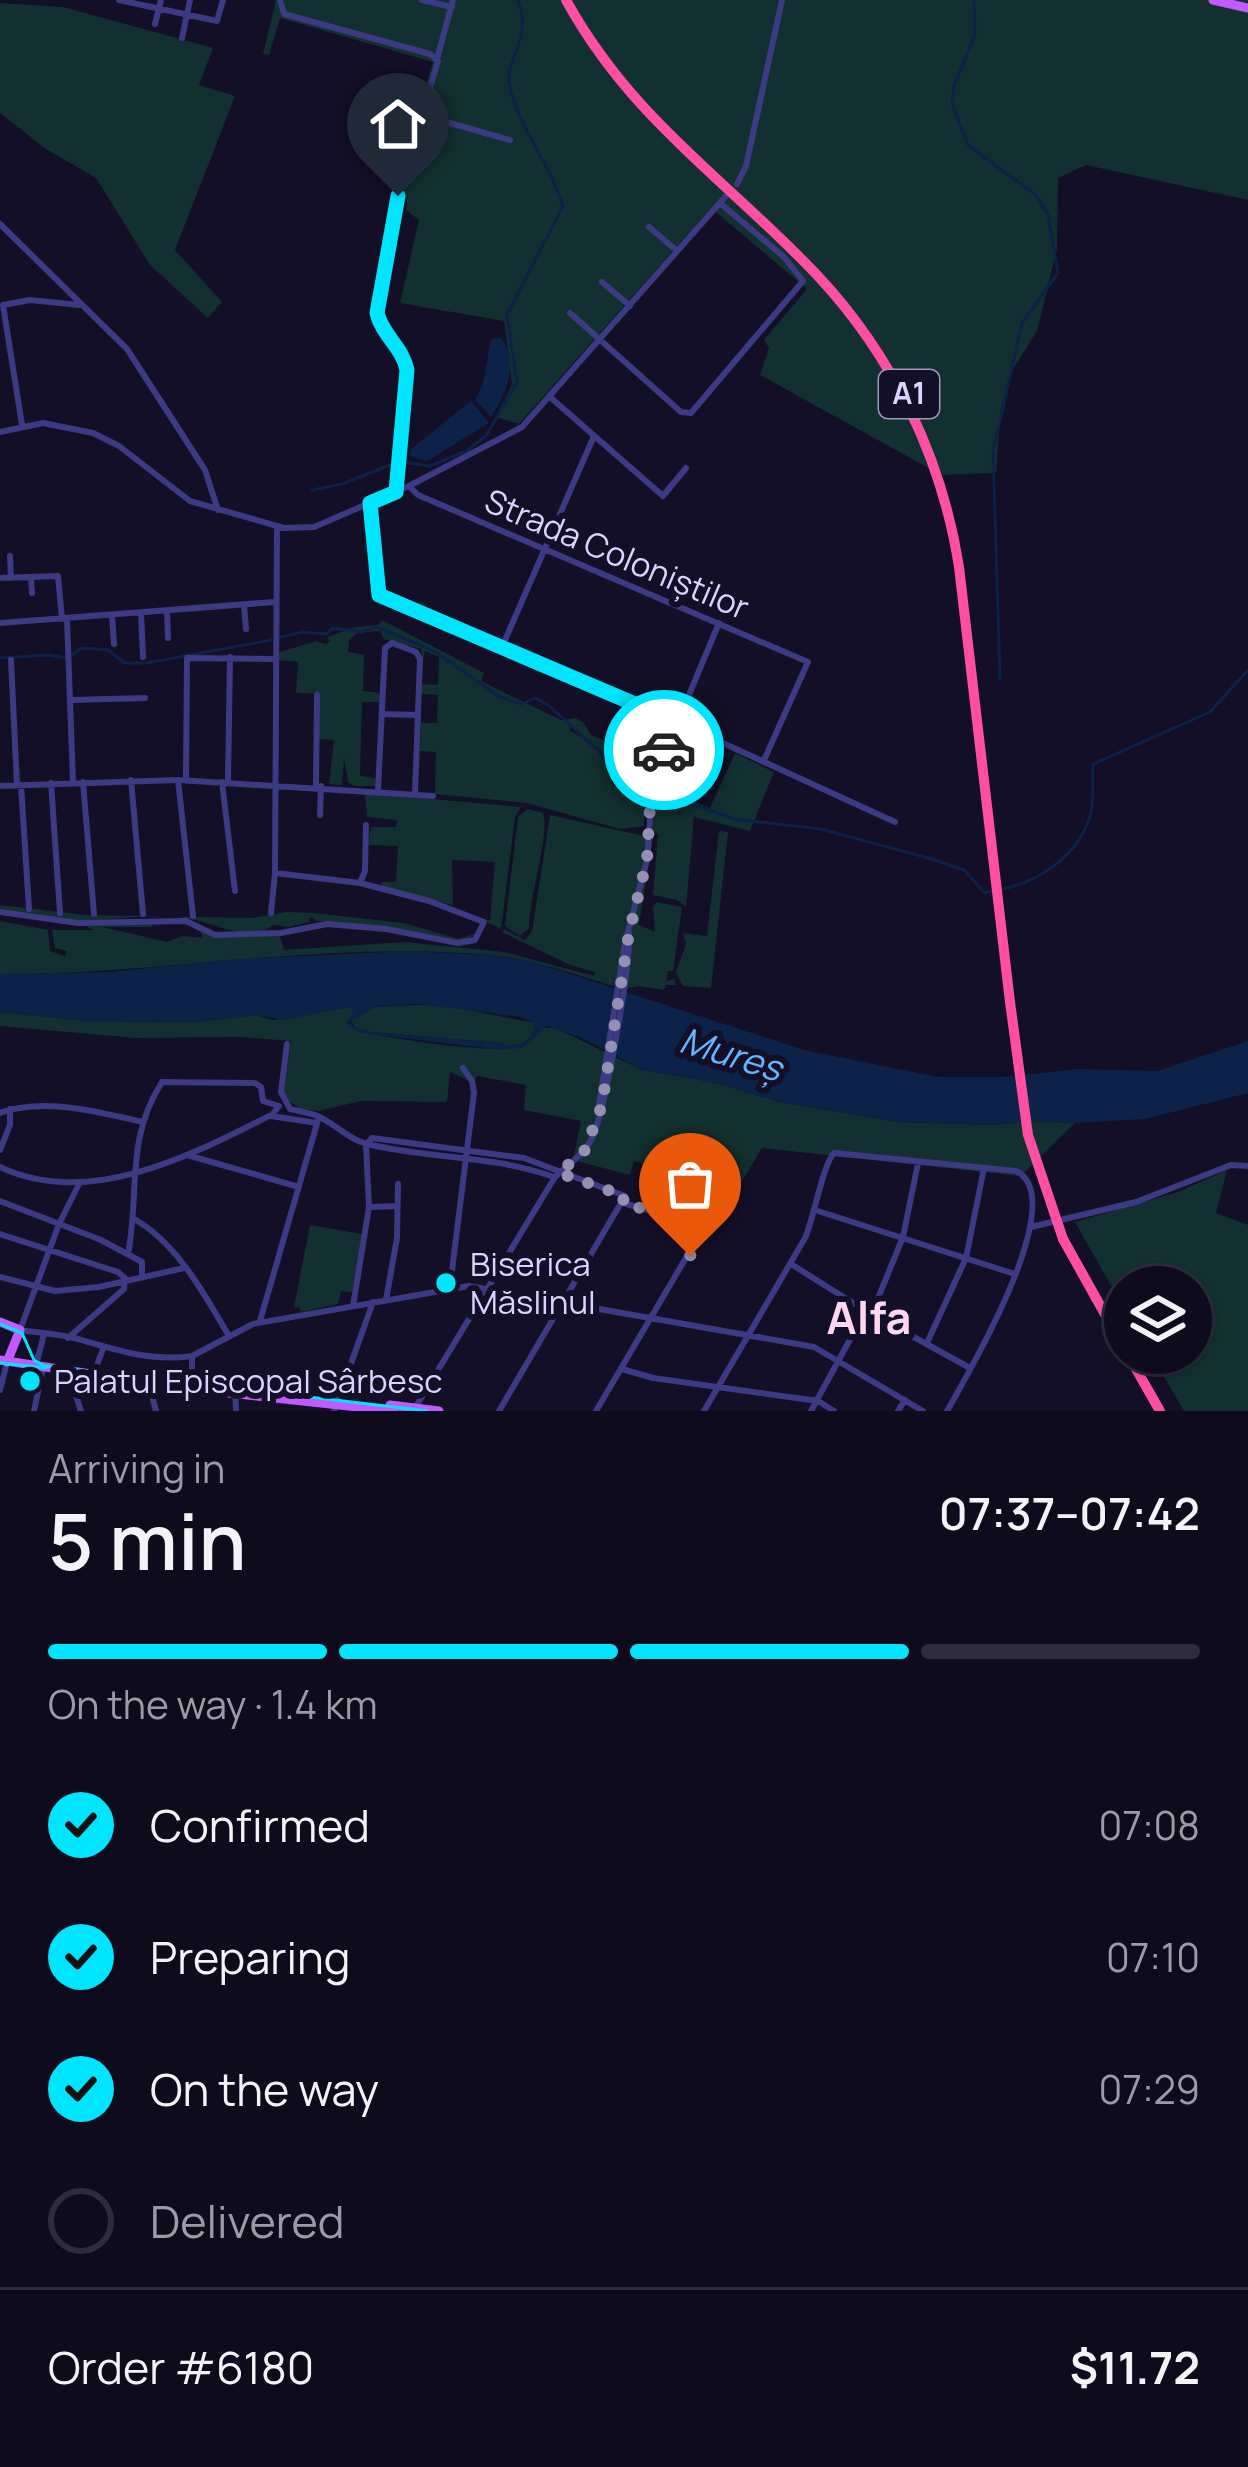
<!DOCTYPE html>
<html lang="en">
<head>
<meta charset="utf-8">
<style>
  body { margin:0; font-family:Manrope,sans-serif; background:#171425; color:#f1f3f6; height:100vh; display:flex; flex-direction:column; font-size:45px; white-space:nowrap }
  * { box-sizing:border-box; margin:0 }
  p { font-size:39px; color:#9b9ba3 }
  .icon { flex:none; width:66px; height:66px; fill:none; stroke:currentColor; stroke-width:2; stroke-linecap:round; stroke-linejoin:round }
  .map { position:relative; height:1411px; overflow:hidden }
  .drawer { display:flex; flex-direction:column; background:#0e0b1c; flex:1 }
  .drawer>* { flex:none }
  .buttons { position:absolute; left:1104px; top:1266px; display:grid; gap:24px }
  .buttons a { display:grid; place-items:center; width:108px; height:108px; border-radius:50%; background:#0e0b1c; box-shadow:0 3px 9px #0004,0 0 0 3px #2e2b3b; font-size:60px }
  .pin { position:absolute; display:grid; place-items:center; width:102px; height:102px; color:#fff; margin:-123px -51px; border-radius:50% 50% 50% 0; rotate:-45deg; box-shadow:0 0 12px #0007 }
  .pin .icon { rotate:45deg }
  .courier { position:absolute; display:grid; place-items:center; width:120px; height:120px; margin:-60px; border:9px solid #00e5ff; border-radius:50%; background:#fff; color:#222; box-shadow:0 3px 15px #0007 }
  .head em { font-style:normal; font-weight:600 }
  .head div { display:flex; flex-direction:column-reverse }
  .head { display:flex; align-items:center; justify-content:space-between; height:204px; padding:0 48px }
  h1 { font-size:78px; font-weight:600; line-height:90px }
  .bar { display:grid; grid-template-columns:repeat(4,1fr); gap:18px 12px; align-content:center; height:144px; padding:0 48px }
  .bar i { height:15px; border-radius:9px; background:#2e2b3b }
  .bar .selected { background:#00e5ff }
  .bar p { grid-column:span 4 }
  .line { display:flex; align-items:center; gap:30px; padding:0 48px; border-top:3px solid #2e2b3b }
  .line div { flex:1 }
  ol { padding:0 48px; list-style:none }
  li { display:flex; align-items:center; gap:36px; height:132px }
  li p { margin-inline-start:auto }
  li .icon { padding:12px; border-radius:50%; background:#00e5ff; color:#111; stroke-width:4 }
  li:last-child { color:#9b9ba3 }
  li i { width:66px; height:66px; border:6px solid #2e2b3b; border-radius:50% }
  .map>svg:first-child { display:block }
  .green { fill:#12302f }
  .water { fill:#0c2248; fill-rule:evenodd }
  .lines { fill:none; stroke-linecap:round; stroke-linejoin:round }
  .stream { stroke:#0c2248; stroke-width:3 }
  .minor { stroke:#3d3a85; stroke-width:6 }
  .major { stroke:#c25bff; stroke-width:9 }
  .highway { stroke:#ff4fa3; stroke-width:10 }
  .tram { stroke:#00e5ff; stroke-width:3 }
  .highway-bridge { stroke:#ff4fa3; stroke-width:10 }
  .done { stroke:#948fb3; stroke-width:12; stroke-dasharray:0 21.6 }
  .route { stroke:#00e5ff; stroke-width:15 }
  .poi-dot { fill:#00e5ff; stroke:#130f26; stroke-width:4.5 }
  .labels { text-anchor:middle; stroke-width:12; stroke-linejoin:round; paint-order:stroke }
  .shield { fill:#130f26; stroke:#9e99be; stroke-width:3 }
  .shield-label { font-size:30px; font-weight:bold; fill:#d9d4ff }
  .street-label { font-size:33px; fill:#d9d4ff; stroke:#130f26 }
  .poi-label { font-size:33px; fill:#d9d4ff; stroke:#130f26; text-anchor:start }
  .water-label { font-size:36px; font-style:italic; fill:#62b6ff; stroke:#130f26 }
  .district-label { font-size:45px; font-weight:bold; fill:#ffd6f0; stroke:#130f26 }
</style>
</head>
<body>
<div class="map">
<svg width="1248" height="1411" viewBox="0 0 1248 1411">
  <rect width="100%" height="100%" fill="#130f26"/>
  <!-- green -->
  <path class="green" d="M276,0H1248V200L1086,165L1058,178L1057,249L1037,331L1013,369L1001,406L996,473L941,475L760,375L769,348L764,340L807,289L711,208L519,424L496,417L512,384L504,321L400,303L419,220L406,210L407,200L393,190L433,62L280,18L269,55L263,54Z
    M0,3L63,7L213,48L199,85L235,96L175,250L222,302L208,318L150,265L96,178L46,149L0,113Z
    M382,620L484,673L481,681L561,720L575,718L583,722L591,735L655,762L649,781L642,785L568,724L571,731C599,745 615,778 645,791L644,826L620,829L527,803L435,794L436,752L420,751L421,723H437L438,695L421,694V684L438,685L439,657L425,651L422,664L421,649L384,639L380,631L357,633L349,640L348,652L364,655L363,691L381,693V702H362L360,776L375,778L376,786H354L348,782L344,758L342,785L329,784L334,740L318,739L319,694L296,693L298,662L276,660L277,653L316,641L326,644L330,641L327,637L356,627L378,625Z
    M735,753L774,772L750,831L694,817L686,907L677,900L653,895L658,834L653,830L655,785L665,762L670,764L659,788L710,808Z
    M365,793L521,807L515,817L501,929L485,921L490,920L495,862L452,860L453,905L380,887L382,882H396L398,846L368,845L371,827H396L397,820L367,817Z
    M528,809L543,813C550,835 529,898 529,928L520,936L505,926L518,817Z
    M550,815L653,838L639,925L655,932L653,907L656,902L682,907L673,971H668L666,981L674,979L676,985H666L664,990L638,986L624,989C580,977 536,959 490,955C326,940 163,975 0,974V921L48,930L50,951L65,956L67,951L55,948L52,930H94L81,924L150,922L153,927H102L167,942L182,936L203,938L198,926L209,934L280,936L284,950L404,942L504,952L594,976L595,972L570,965L502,932L504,929L525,940L532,931Z
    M719,831L728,832L711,988L683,986L676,972L686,944L683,933L707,936Z
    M0,905L86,915L253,918L287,912L314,913L404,923L459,939L480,932L464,941L389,927L317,921L310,917L309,922L288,927L273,925C250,943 216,924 191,919C154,912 113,921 76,920C51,920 24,915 0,909Z
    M437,1004L535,1023C534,1043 516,1050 499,1043L370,1032L355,1028L350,1018L347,1023L348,1026C380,1039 491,1054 524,1047L541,1028H556L642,1070L717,1083L780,1102L897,1122L996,1125L1026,1121L1075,1123L1021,1176L762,1148L733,1196L657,1181L660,1168L634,1161L630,1175L573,1160L581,1121L524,1110L526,1085L477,1076L474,1083L450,1072L447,1102L361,1101L318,1111L301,1109L283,1097L291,1041L242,1037L136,1038L0,1026V1012L90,1021L195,1022L257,1015L273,1020L355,1006L352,1017L376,1007Z
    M1227,1170L1216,1213L1248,1225V1411H1184L1150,1353H1191V1287H1125V1310L1075,1222L1178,1192Z
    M310,1225L362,1234L352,1292L341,1291L338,1304L301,1312L300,1308L294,1307Z"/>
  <!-- water -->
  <path class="water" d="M501,338C520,362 506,394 491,417L475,400L483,383L491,339Z
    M471,401L489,423L427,461L410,456V450Z
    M407,951L494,955L534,962L804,1050L938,1077H1005L1078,1069L1157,1071L1248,1041V1093L1145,1119L1075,1123L1026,1121L996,1125L897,1122L780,1102L717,1083L642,1070L584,1039L547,1026L524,1047L502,1050L361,1033L347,1025L355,1006L283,1020L257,1015L195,1022L90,1021L0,1012V974L110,972L237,959ZM419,1004L520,1017L535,1024C534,1043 516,1050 500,1043L370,1032L355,1028L350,1021L376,1007Z"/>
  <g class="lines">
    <!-- stream -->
    <path class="stream" d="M974,0L975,35L954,86L952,104L968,145L1036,195L1048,215L1058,273L1022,323L994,447
      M993,452L1000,679
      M403,462L430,466L466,451L486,436L517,382L507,315L563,206C550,163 518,128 509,83C505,62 533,36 518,0
      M312,490L342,484L395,463
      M277,638L302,632L326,634L333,628L361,632L377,627L434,651L500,697L522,704L535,698L548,705L636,784L734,819L821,829L932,859L964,870L985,893L992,891
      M72,655L82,648L108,650L125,663H147L271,640
      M0,658L49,655L65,658
      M1001,889C1037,883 1075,857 1088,822C1095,806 1092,782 1093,764L1210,712L1248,670"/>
    <!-- minor -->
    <path class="minor" d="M119,0L217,21L223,0
      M280,0L284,14L430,54L438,61L399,190L377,305L382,328L402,355L407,370L396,492
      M422,0L452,7
      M155,24L161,0
      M182,38L190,0
      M437,59L453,0
      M422,115L510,140
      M737,184L746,166L782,0
      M0,224L127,349L205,470L218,510
      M649,227L677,251
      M602,282L630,306
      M3,305L22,425
      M3,305L30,300L79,305
      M570,313L681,412L691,413L803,281L784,257L720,203
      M550,397L663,496L686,468
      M0,432L43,423L93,433L119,446L190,501L284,528L314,527L409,486L522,427L725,197
      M409,486L418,495L808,662L764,760
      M371,503L377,590L382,598L677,722L895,822
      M10,556L11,578
      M31,577L32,593
      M0,578L58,576L62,619
      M244,605L246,629
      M167,610L168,638
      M141,613L143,657
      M112,616L114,644
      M67,619L73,782
      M0,623L274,602
      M502,647L594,436
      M11,660L17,785
      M71,700L145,698
      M382,714L417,715
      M131,780L143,914
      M178,780L193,916
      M186,780L187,658L273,659
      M83,782L94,914
      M222,782L235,891
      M228,782L230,657
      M51,783L60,913
      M21,785L29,909
      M0,786L178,780L433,796
      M316,786L317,695
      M378,790L385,648L392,643L416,652L420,659L415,793
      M320,815L321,786
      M360,883L365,871L366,825
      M0,912L78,923L186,921L215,935L281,933L327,924L386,929L458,943L475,940L484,922L429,901L360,883L275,873L277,527
      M271,913L275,873
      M287,1044L281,1092L290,1109C299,1111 309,1113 318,1116C335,1124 348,1139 367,1144C430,1159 493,1155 554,1177
      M598,1111L625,943L647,860L653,781L719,623
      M0,1113C44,1097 98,1112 143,1122
      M0,1150L10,1125V1109
      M187,1155L299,1187
      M0,1167C88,1209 190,1156 269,1116
      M80,1182L59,1224L20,1330C39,1333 59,1334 78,1339C117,1350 150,1362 192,1356L253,1324L469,1286L814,1347L923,1411
      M0,1201L101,1240L142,1262V1277
      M371,1207L397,1206
      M818,1211L1015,1274
      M136,1220C179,1246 204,1294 229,1336
      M1031,1227L1136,1202L1231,1165L1248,1166
      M0,1234L118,1272L125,1278L124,1289L68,1338
      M128,1254C140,1192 125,1140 162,1082L255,1083L261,1087L263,1101L279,1106L271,1116L317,1123
      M791,1264L864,1310
      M0,1277L55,1291L99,1287L184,1268
      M450,1287L474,1093L472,1081L463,1068
      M386,1300L397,1238L398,1184
      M870,1305L874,1310L869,1315L864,1310Z
      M353,1306L369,1207L366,1145L372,1138L524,1158L625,1196L499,1411
      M874,1308L903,1237L918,1163
      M872,1314L970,1368
      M260,1321L318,1120
      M927,1343L966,1258L984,1168
      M192,1356V1384
      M36,1365L44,1334
      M622,1369L653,1378L818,1401L834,1411
      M67,1370L81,1411
      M94,1373L103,1349
      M148,1381L156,1411
      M235,1388L236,1411
      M0,1390L7,1362
      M415,1408L555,1177C569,1164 585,1154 593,1136C606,1105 631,966 629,933
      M34,1411L43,1368
      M334,1411L373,1302
      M596,1411L697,1239L676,1218L623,1203
      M704,1411L805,1238C814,1218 823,1164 834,1153L1016,1171C1072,1198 968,1374 947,1411
      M811,1411L865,1312
      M898,1411L905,1400"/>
    <!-- major -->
    <path class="major" d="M1213,0L1248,8
      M0,1322L20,1330L7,1362
      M0,1360L175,1387L394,1411
      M390,1405L439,1411"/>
    <!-- highway -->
    <path class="highway" d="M566,0C632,120 727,180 817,275C893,356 942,458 959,567L1010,1002
      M1063,1239L1125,1350
      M1127,1353L1160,1411"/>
    <!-- tram -->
    <path class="tram" d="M0,1324L22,1333L34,1360L44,1366L428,1411
      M0,1363L46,1368"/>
    <!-- highway-bridge -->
    <path class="highway-bridge" d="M1010,1002L1028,1135L1063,1239"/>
  </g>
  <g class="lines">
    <!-- done -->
    <path class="done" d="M664,750L651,787L647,860L629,933L602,1105L585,1150L559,1173L625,1196L622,1203L676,1218L698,1239L690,1256"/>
    <!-- route -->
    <path class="route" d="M398,196L377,313C382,335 403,348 407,370L396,492L370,503L379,595L677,722L664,750"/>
  </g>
  <!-- markers -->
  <g class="poi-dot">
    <circle cx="446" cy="1283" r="12"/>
    <circle cx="30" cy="1381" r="12"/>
  </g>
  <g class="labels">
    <!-- shield labels -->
    <rect class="shield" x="879" y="370" width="60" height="48" rx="9"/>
    <g class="shield-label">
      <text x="909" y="404">A1</text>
    </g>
    <!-- street labels -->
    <g class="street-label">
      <text transform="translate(617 554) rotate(23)" y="12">Strada Coloniștilor</text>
    </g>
    <!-- poi labels -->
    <g class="poi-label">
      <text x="470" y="1276">Biserica<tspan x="470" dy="38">Măslinul</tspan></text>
      <text x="54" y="1393">Palatul Episcopal Sârbesc</text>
    </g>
    <!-- water labels -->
    <g class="water-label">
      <text transform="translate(731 1054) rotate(17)" y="13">Mureș</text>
    </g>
    <!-- district labels -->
    <g class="district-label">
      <text x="869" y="1334">Alfa</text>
    </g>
  </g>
</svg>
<div class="buttons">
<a><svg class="icon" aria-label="layers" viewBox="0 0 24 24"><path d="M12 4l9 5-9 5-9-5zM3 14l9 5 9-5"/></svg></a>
</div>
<div class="pin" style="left:690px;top:1256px;background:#ea580c"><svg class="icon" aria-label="bag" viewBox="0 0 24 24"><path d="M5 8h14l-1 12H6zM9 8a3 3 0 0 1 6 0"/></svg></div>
<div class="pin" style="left:398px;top:196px;background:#1f2937"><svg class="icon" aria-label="home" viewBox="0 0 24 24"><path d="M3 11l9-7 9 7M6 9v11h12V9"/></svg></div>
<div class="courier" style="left:664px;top:750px"><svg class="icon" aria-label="car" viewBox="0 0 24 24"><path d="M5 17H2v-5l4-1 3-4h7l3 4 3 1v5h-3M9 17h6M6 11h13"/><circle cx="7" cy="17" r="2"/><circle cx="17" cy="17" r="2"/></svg></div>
</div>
<section class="drawer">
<div class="head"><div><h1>5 min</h1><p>Arriving in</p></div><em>07:37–07:42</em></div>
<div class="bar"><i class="selected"></i><i class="selected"></i><i class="selected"></i><i></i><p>On the way · 1.4 km</p></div>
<ol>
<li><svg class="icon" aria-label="check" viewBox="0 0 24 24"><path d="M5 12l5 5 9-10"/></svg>Confirmed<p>07:08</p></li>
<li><svg class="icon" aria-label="check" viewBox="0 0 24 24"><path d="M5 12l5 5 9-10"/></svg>Preparing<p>07:10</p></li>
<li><svg class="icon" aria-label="check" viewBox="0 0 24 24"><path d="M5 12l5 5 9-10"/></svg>On the way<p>07:29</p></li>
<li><i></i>Delivered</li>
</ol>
<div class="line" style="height:156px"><div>Order #6180</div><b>$11.72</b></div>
</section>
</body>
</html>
